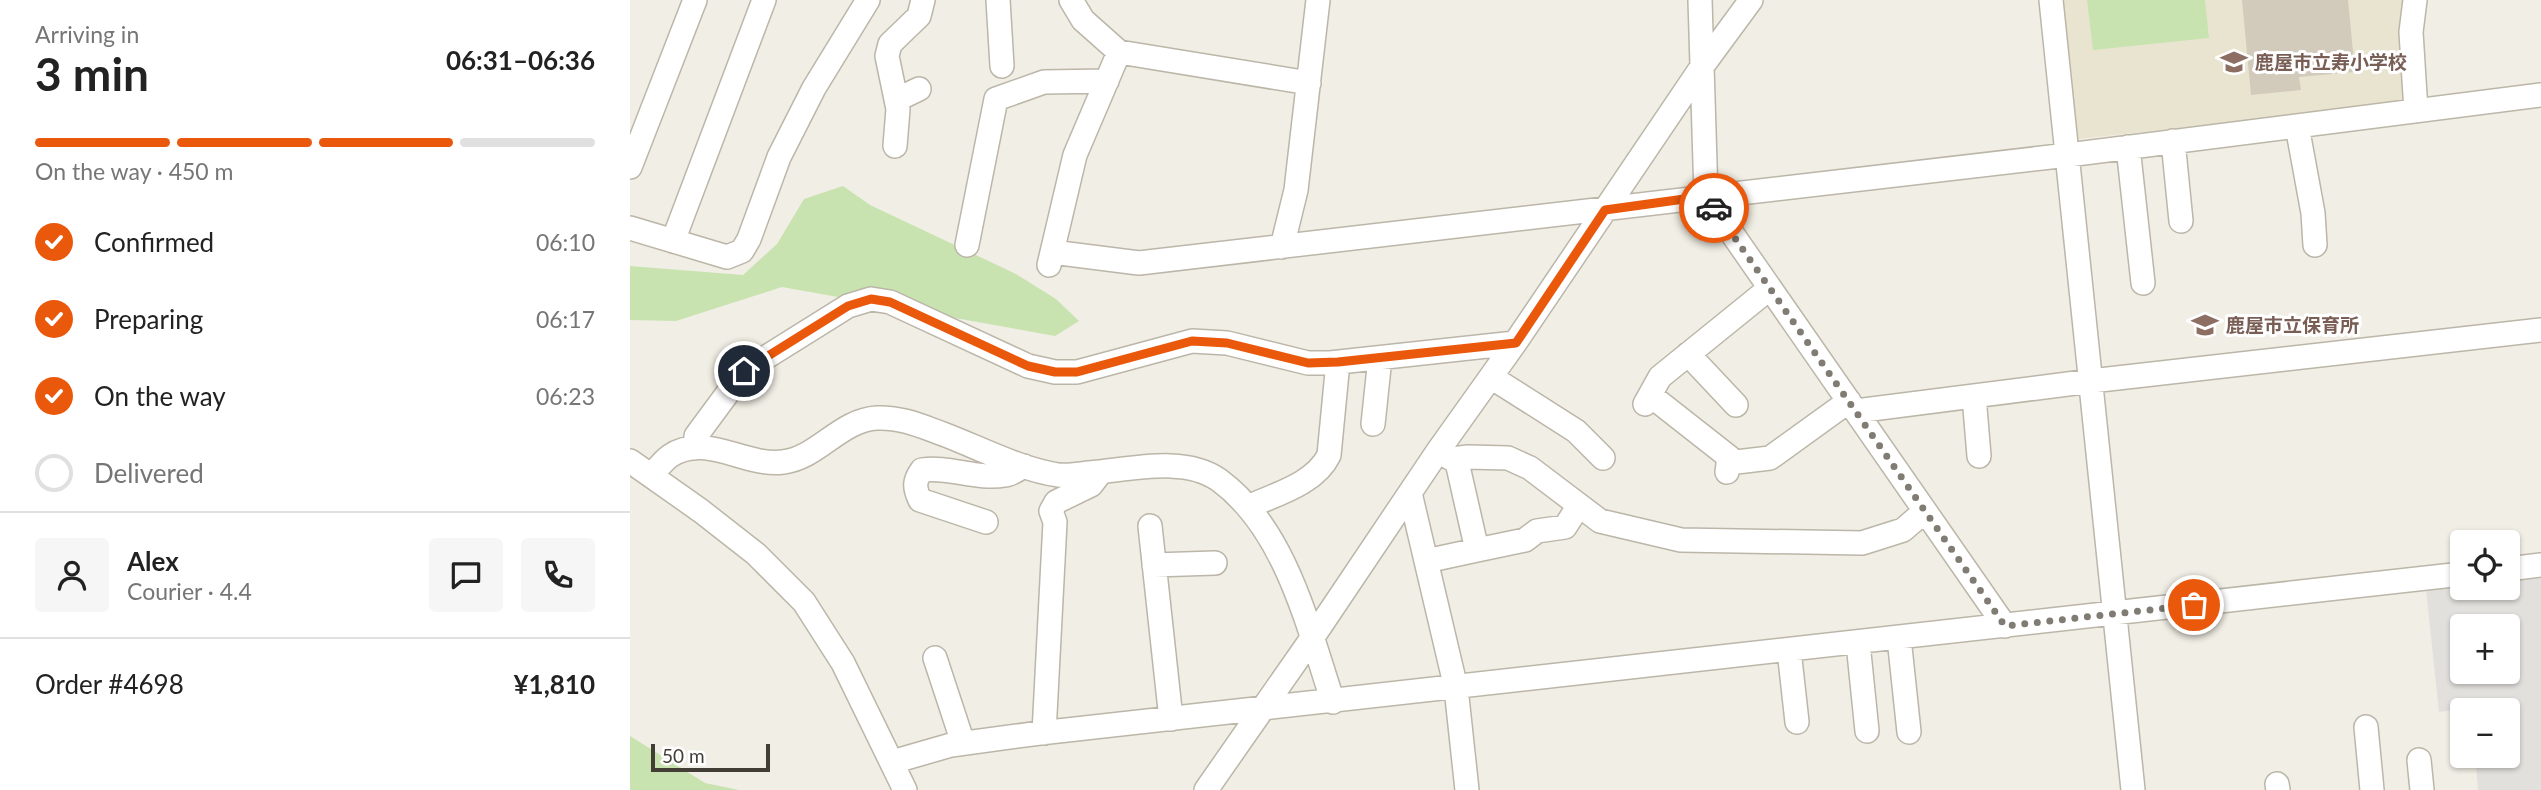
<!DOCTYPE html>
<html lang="en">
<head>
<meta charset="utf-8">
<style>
  body { margin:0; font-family:Lato,"Noto Sans JP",sans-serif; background:#f6f6f6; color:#222; height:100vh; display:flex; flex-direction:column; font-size:26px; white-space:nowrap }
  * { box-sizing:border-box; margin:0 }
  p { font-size:23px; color:#767676 }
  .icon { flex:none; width:38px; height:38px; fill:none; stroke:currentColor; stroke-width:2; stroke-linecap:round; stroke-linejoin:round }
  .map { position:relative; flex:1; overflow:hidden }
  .details { display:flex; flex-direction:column; background:#fff; width:630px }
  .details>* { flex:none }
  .buttons { position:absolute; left:1820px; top:530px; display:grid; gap:14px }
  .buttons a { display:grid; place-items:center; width:70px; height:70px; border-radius:7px; background:#fff; box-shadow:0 2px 5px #0004; font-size:35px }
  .scale { position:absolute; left:21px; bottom:18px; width:119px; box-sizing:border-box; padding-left:7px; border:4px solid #433e35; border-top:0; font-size:19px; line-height:24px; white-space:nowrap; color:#433e35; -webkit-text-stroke:5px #fff; paint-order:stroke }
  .pin { position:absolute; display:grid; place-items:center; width:60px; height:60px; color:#fff; margin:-30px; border:4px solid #fff; border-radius:50%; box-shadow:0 2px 7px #0007 }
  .courier { position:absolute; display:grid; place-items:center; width:70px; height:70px; margin:-35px; border:5px solid #ea580c; border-radius:50%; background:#fff; color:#222; box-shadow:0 2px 9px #0007 }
  .summary em { font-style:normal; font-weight:700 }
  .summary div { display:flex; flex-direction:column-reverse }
  .summary { display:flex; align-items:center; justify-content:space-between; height:119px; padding:0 35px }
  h1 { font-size:46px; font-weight:700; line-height:52px }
  .bar { display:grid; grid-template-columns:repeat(4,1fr); gap:10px 7px; align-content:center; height:84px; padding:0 35px }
  .bar i { height:9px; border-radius:5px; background:#e0e0e0 }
  .bar .on { background:#ea580c }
  .bar p { grid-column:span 4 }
  .line { display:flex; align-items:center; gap:18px; padding:0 35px; border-top:2px solid #e0e0e0 }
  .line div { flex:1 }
  .round { display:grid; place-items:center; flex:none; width:74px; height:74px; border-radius:7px; background:#f6f6f6 }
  ol { padding:0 35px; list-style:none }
  li { display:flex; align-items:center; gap:21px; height:77px }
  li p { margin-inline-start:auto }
  li .icon { padding:7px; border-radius:50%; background:#ea580c; color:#fff; stroke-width:4 }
  li:last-child { color:#767676 }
  li i { width:38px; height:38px; border:4px solid #e0e0e0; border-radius:50% }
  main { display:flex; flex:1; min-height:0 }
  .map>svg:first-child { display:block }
  .education { fill:#e9e4d0 }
  .green { fill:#c8e3b0 }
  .parking { fill:#e2e0dd; fill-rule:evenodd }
  .building { fill:#d2cabb }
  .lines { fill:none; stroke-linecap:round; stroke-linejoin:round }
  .minor-casing { stroke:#bcb6a8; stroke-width:26 }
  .minor { stroke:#fff; stroke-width:23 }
  .done { stroke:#807c73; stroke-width:7; stroke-dasharray:0 12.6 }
  .route { stroke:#ea580c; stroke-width:9 }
  .labels { text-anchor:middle; stroke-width:6; stroke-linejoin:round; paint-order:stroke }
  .education-label { font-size:19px; font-weight:bold; fill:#785e54; stroke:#fff; text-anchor:start }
</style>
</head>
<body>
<main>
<section class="details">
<div class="summary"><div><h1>3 min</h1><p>Arriving in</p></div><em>06:31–06:36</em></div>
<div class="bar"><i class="on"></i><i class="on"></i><i class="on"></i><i></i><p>On the way · 450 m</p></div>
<ol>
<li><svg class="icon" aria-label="check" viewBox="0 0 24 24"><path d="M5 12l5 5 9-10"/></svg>Confirmed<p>06:10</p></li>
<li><svg class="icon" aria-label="check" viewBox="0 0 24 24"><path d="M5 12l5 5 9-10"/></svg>Preparing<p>06:17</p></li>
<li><svg class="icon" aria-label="check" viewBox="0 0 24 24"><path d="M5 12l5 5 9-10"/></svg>On the way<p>06:23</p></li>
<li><i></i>Delivered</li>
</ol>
<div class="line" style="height:126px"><a class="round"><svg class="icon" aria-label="person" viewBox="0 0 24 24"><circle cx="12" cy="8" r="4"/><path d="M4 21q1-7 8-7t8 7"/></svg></a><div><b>Alex</b><p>Courier · 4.4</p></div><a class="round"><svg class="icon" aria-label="chat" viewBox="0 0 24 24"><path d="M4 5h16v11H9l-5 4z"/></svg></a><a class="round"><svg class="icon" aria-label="phone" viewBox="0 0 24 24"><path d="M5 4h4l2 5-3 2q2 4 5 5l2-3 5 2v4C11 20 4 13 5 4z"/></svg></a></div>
<div class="line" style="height:91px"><div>Order #4698</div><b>¥1,810</b></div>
</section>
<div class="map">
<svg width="1911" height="790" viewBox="0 0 1911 790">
  <rect width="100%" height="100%" fill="#f1eee5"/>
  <!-- education -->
  <path class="education" d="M1425,0H1779L1778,96L1771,104L1439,140Z"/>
  <!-- green -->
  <path class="green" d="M1457,0H1575L1579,38L1463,50Z
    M213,186L240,205L386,274L426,299L449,321L425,336L152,287L46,321L0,320V266L113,275L147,244L174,199Z
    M0,736L75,783L109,790H0Z"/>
  <!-- parking -->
  <path class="parking" d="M1911,578V790H1848L1845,756H1878V710H1840L1839,708L1809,712L1796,590L1832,586L1878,588V581ZM1832,626H1878V672H1832Z"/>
  <!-- building -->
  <path class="building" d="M1612,0H1718L1725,72L1669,77L1671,90L1621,95Z"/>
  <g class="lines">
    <defs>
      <path id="minor" d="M368,0L372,66
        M441,0L453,20L489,52
        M1070,0L1076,196L1375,626
        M1421,0L1503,790
        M1785,0L1781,32L1786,111
        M266,100L289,89
        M1667,126L1683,213L1685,245
        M1543,141L1551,221
        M265,146L268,109L257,56L260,44L289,16L293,0
        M1498,147L1513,283
        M0,167L65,0
        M0,228L97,257L112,251L119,239L149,157L184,88L238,0
        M43,241L134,0
        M337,245L366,99L414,82L477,81
        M652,247L666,190L688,0
        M422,252L509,263L1438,155L1911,95
        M419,265L445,155L489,52L679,83
        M1058,354L1106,405
        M861,377L946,431L973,458
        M1020,395L1099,457L1097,472
        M1344,396L1349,456
        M1015,404L1030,377L1140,288
        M1226,411L1461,381L1911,330
        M743,424L750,358
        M65,448L66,436L114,371L218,306L241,299L260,302L398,366L425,372H447L562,341L597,343L678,363H700L885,343
        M822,459L838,457L878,458L900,468L970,521L1051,540L1232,543L1273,530L1295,511
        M0,461L71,511L126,554L174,602L213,663L275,790
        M1098,463L1140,458L1219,401
        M22,475C27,469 33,461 40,456C76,432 115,467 153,462C188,458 210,420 247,418C271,417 291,426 313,434C350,448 389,469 428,475C438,476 449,474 459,473C499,470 554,455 589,480C656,529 678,627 703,702
        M780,493L826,688L837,790
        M618,507C646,494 685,484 699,455L708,362
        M356,522L290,500C284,487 284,481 292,470C319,466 347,480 375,475C381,475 388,469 394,466
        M520,526L541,719
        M847,550L895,540L907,531L935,527L948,507
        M796,561L847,550L827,462L811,453
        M524,565L585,563
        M1878,569L1911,565
        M1269,638L1279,732
        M1228,643L1237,731
        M1159,650L1167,722
        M305,658L333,743
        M1736,727L1742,790
        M414,733L425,522L421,511L426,502L461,485L471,472
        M1789,760L1792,790
        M262,762L321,745L410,733L1832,574
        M1647,784L1648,790
        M576,790L687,631L808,451L885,343L1071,68L1121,0"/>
    </defs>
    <!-- minor casing -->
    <use href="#minor" class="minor-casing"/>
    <!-- minor -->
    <use href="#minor" class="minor"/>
  </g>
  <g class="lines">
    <!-- done -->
    <path class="done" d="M1084,208L1375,626L1564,605"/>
    <!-- route -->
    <path class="route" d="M114,371L218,306L241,299L260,302L398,366L425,372H447L562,341L597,343L678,363L708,362L886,343L975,210L1076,196L1084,208"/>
  </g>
  <!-- icons -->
  <defs>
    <symbol id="school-bare" viewBox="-9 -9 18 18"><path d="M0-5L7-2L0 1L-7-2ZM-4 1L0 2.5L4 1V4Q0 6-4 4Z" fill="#8d6e63" stroke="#fff" stroke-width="2.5" paint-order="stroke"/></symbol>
  </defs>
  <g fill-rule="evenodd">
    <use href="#school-bare" x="1585" y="43" width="38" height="38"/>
    <use href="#school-bare" x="1556" y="306" width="38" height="38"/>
  </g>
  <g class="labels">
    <!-- education labels -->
    <g class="education-label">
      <text x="1625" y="69">鹿屋市立寿小学校</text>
      <text x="1596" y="332">鹿屋市立保育所</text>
    </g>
  </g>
</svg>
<div class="buttons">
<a><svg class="icon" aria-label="locate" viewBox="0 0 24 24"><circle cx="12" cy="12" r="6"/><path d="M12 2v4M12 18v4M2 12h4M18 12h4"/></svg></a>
<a>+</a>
<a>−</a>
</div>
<div class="scale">50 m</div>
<div class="pin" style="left:1564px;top:605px;background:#ea580c"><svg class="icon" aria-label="bag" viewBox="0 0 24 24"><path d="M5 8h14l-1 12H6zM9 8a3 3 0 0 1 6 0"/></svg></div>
<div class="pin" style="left:114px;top:371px;background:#1f2937"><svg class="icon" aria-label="home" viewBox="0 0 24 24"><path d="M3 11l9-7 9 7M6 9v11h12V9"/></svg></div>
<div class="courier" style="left:1084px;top:208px"><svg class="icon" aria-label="car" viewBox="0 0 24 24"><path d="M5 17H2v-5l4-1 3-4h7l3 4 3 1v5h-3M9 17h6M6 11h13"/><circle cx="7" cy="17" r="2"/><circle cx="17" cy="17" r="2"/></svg></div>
</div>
</main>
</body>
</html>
